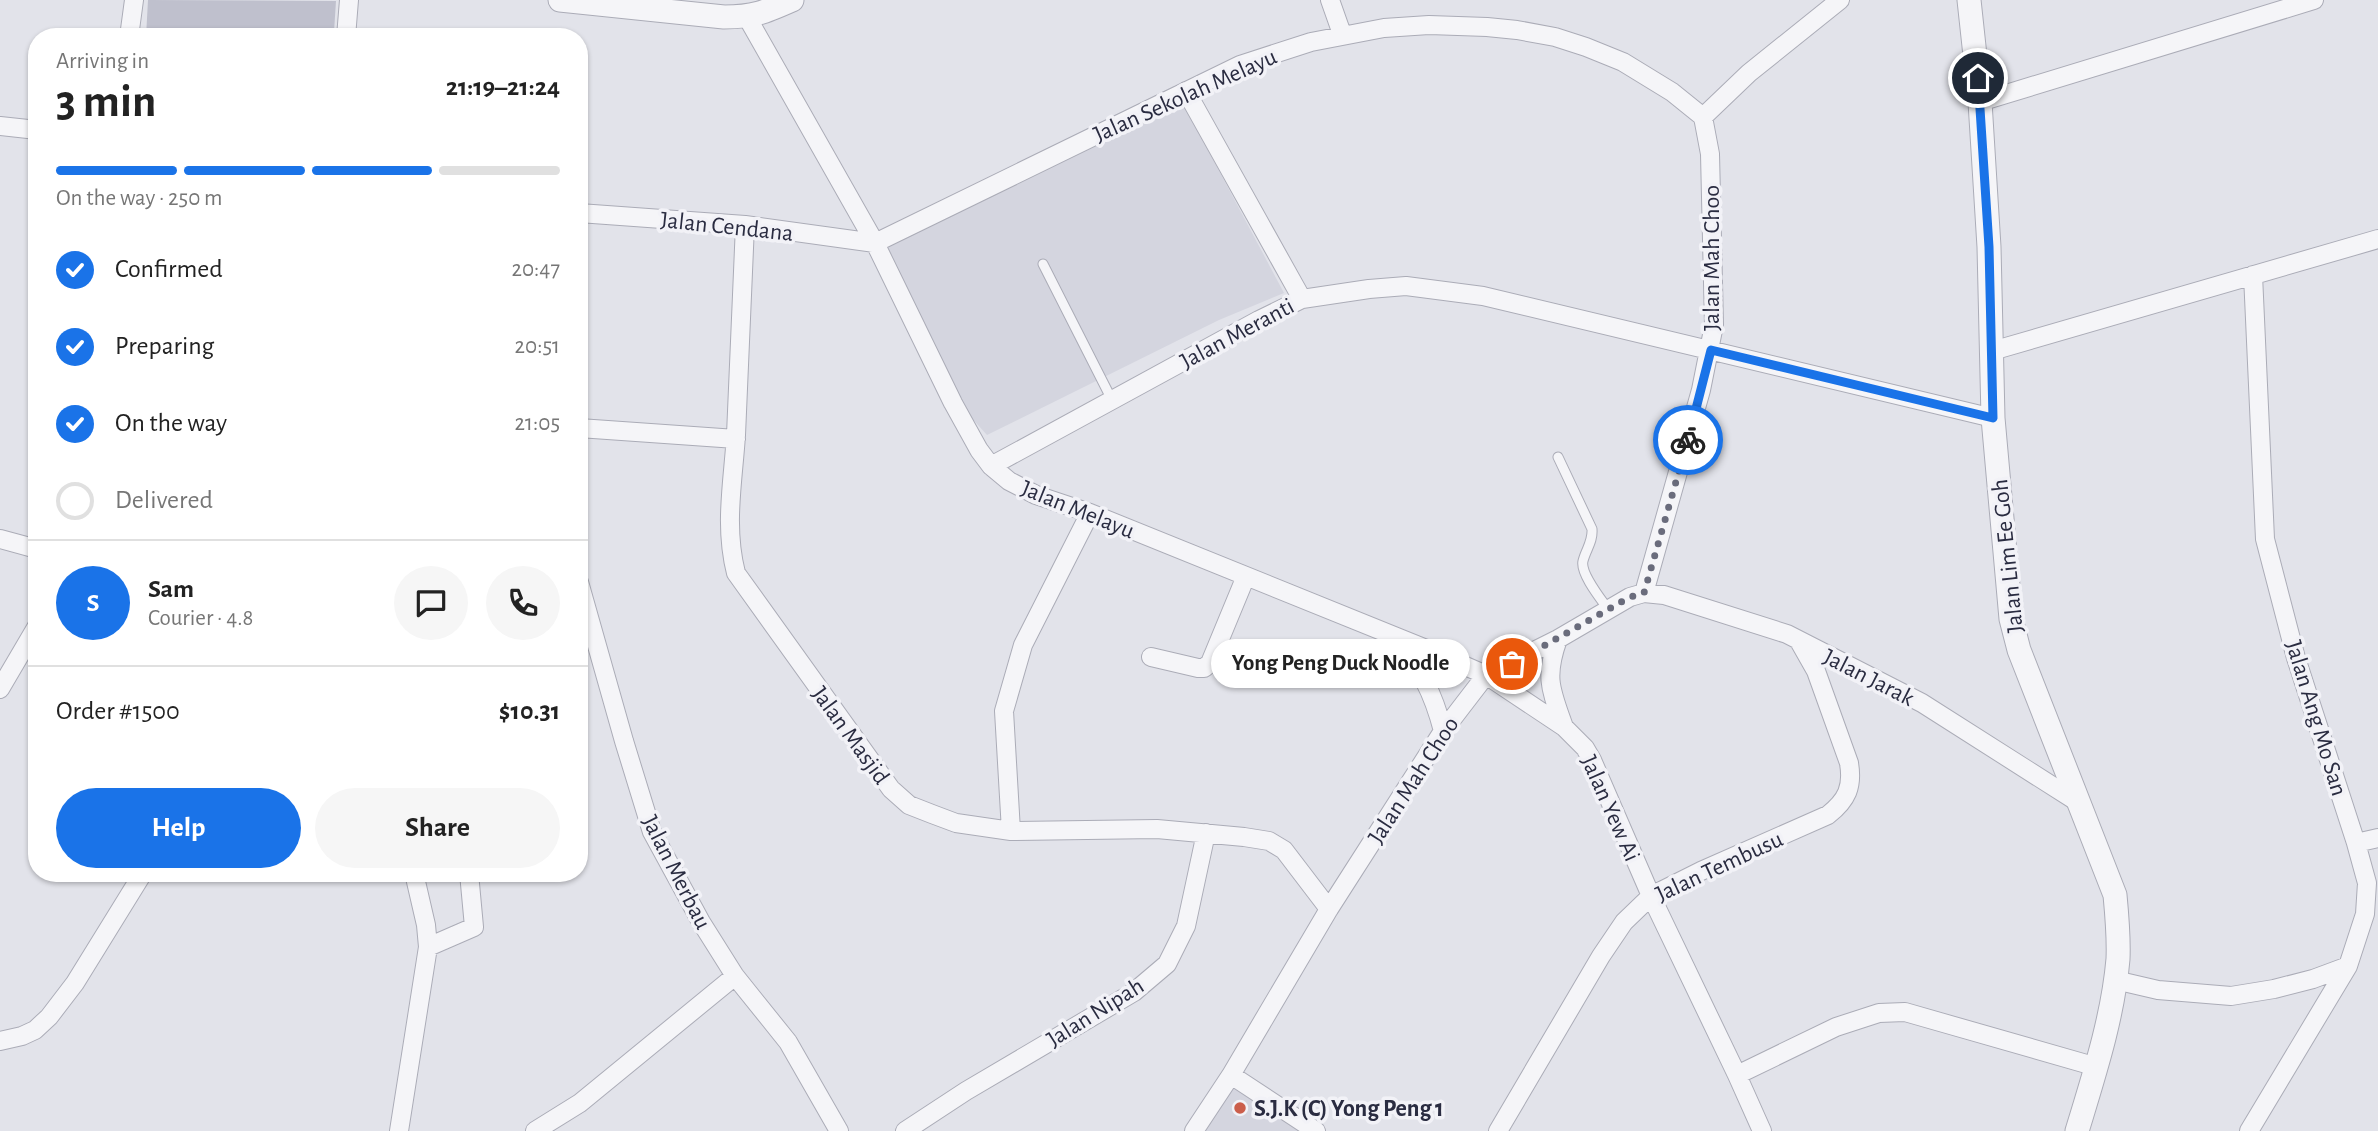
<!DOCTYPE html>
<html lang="en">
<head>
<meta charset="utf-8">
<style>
  body { margin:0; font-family:"Alegreya Sans",sans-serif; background:#f6f6f6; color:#222; height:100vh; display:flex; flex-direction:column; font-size:26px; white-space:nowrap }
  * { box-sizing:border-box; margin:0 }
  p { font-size:23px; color:#767676 }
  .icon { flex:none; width:38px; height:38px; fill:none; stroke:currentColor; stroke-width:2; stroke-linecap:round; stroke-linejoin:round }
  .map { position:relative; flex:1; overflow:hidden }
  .side { position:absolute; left:28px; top:28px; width:560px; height:854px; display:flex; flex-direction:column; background:#fff; border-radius:28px; box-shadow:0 2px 5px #0004 }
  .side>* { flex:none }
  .pin { position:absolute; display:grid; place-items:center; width:60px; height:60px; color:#fff; margin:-30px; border:4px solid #fff; border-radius:50%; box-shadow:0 2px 7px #0007 }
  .courier { position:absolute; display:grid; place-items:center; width:70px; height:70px; margin:-35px; border:5px solid #1a73e8; border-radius:50%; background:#fff; color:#222; box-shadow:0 2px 9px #0007 }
  .bubble { position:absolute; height:49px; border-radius:24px; background:#fff; box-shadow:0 2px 5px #0004; font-size:23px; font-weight:700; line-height:49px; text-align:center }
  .overview em { font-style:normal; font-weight:700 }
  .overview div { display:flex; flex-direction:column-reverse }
  .overview { display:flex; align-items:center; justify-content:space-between; height:119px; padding:0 28px }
  h1 { font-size:46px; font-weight:700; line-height:52px }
  .bar { display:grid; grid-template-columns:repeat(4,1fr); gap:10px 7px; align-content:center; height:84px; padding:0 28px }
  .bar i { height:9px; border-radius:5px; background:#e0e0e0 }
  .bar .current { background:#1a73e8 }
  .bar p { grid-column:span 4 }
  .line { display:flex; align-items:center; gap:18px; padding:0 28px; border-top:2px solid #e0e0e0 }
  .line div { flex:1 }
  .round { display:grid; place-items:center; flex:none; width:74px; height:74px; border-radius:37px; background:#f6f6f6 }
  ol { padding:0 28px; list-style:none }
  li { display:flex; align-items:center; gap:21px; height:77px }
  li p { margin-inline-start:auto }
  li .icon { padding:7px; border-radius:50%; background:#1a73e8; color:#fff; stroke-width:4 }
  li:last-child { color:#767676 }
  li i { width:38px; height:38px; border:4px solid #e0e0e0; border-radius:50% }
  .primary-button { display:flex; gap:14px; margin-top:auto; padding:14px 28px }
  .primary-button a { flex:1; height:80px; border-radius:42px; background:#1a73e8; color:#fff; font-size:28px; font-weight:700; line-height:80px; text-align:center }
  .primary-button a+a { background:#f6f6f6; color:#222 }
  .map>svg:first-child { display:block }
  .built { fill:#d4d5df }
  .building { fill:#bfc0cd }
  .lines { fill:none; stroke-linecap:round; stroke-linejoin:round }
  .service-casing { stroke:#abacb7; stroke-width:11 }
  .minor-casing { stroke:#abacb7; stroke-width:20 }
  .tertiary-casing { stroke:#abacb7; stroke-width:25 }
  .service { stroke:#f5f5f8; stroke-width:9 }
  .minor { stroke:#f5f5f8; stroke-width:18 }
  .tertiary { stroke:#f5f5f8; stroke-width:23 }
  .done { stroke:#6a6c7c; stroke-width:7; stroke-dasharray:0 12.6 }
  .route { stroke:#1a73e8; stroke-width:9 }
  .poi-dot { fill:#cb5e4b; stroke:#f2f2f7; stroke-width:2.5 }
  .labels { text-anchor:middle; stroke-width:7; stroke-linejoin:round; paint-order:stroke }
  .street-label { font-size:24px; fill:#2a2c41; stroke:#f2f2f7 }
  .poi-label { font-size:24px; font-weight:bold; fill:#2a2c41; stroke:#f2f2f7; text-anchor:start }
</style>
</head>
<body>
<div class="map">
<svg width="2378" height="1131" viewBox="0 0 2378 1131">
  <rect width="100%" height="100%" fill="#e2e3ea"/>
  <!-- built -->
  <path class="built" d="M1174,86L1284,293L1219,320L987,435L959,404L873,234Z
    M1229,1085L1302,1131H1201Z"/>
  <!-- building -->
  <path class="building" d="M148,0L336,1L334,32L304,31V36L188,32L187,37H146Z"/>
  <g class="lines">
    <defs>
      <path id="service" d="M1043,264L1112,400
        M1558,457L1592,529C1593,542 1586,549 1583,561C1580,573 1600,598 1608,609
        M34,826L37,822"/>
      <path id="minor" d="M1330,0L1342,34
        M747,17L875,243L953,403L979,450L991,466L1009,481L1036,495L1090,513L1424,648L1486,675L1564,727L1585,748L1592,760L1651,896L1737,1075L1762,1131
        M129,37L134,0
        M346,37L349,0
        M1186,91L1302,299
        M1980,102L2314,0
        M1703,117L1749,73L1840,0
        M0,126L37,130
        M579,213L745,225L875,243L1240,65L1311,42L1384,28L1429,25L1487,27L1517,30L1555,37L1586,47L1623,62L1672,92L1703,117
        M745,225C742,295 739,365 736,435C733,482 724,526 736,573L891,789L909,805L932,814L956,823L1011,831L1157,829L1244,837L1269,841L1284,850L1329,909
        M1992,351L2378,239
        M579,428L736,439
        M991,466L1259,320L1302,299L1369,289L1406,286L1483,296L1993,418
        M0,539L37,549
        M579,582L624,741L652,832L701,922L735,976L788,1042L839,1131
        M1644,593L1701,390L1714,325L1710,154L1703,117
        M1395,637C1420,668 1433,692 1443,731
        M1558,639C1544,678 1551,690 1564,727
        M1151,657L1198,668H1204L1210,663L1246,576
        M0,689L37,626
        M1011,831L1004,711L1023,645L1090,513
        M2356,843L2378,838
        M428,947L474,927L469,873
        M2115,980L2158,990L2231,996L2274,989L2313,979L2348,966
        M0,1041L22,1036L35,1030L49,1017L75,983L143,873
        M1231,1075L1316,1131
        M1737,1075L1836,1027L1879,1013L1905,1012L2097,1067
        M399,1131L428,947L426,925L414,873
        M535,1131L580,1103L735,976
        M905,1131L966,1091L1134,992L1167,964L1186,926L1206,833
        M1194,1131L1231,1075L1329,909L1443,731L1486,675L1558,639L1630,597L1644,593L1664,595L1787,634L1922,703L2076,801
        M1498,1131L1601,956L1624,922L1651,896L1701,871L1828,815C1847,800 1853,787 1849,763L1816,671L1799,641
        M2249,1131L2348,966L2365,914L2367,883L2356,843L2296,658L2265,539L2253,275"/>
      <path id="tertiary" d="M560,0L724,17C754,17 765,12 792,0
        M1969,0L1980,102L1989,247L1993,418L2011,619L2019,650L2115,895C2117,916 2119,937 2118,959C2113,1017 2094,1075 2077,1131"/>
    </defs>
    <!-- service casing -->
    <use href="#service" class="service-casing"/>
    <!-- minor casing -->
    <use href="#minor" class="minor-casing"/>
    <!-- tertiary casing -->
    <use href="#tertiary" class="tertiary-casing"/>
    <!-- service -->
    <use href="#service" class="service"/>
    <!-- minor -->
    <use href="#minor" class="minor"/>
    <!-- tertiary -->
    <use href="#tertiary" class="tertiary"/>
  </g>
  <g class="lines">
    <!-- done -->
    <path class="done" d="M1512,664L1630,597L1644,593L1688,440"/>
    <!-- route -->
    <path class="route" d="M1688,440L1711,350L1993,418L1989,247L1978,78"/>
  </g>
  <!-- markers -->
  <circle class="poi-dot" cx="1240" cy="1108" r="7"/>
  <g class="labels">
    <!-- street labels -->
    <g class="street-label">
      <text transform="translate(1185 95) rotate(-24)" y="8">Jalan Sekolah Melayu</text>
      <text transform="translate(727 226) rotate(6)" y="8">Jalan Cendana</text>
      <text transform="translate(1711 258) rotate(-90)" y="8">Jalan Mah Choo</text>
      <text transform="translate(1237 333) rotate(-28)" y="8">Jalan Meranti</text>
      <text transform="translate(1078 509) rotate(22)" y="8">Jalan Melayu</text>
      <text transform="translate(2007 556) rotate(-96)" y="8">Jalan Lim Ee Goh</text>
      <text transform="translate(1869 677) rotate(27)" y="8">Jalan Jarak</text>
      <text transform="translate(2317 718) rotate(73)" y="8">Jalan Ang Mo San</text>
      <text transform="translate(851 735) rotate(54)" y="8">Jalan Masjid</text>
      <text transform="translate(1413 780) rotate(-57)" y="8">Jalan Mah Choo</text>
      <text transform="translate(1611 808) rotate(66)" y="8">Jalan Yew Ai</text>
      <text transform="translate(1719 866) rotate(-25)" y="8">Jalan Tembusu</text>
      <text transform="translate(677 872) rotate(63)" y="8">Jalan Merbau</text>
      <text transform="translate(1095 1012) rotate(-32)" y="8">Jalan Nipah</text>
    </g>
    <!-- poi labels -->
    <g class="poi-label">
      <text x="1254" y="1116">S.J.K (C) Yong Peng 1</text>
    </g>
  </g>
</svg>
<div class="pin" style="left:1512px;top:664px;background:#ea580c"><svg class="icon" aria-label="bag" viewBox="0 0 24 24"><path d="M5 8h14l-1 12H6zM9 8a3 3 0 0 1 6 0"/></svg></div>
<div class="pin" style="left:1978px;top:78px;background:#1f2937"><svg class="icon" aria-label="home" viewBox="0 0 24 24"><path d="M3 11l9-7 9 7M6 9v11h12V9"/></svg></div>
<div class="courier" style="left:1688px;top:440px"><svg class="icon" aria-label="bike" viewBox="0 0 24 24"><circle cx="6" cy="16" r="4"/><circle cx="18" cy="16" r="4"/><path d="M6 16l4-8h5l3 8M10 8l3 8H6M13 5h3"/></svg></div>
<div class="bubble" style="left:1211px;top:639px;width:259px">Yong Peng Duck Noodle</div>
<section class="side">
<div class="overview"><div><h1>3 min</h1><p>Arriving in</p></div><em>21:19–21:24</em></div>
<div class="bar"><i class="current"></i><i class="current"></i><i class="current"></i><i></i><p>On the way · 250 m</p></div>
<ol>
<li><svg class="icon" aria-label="check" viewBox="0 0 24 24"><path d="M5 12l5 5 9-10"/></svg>Confirmed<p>20:47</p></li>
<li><svg class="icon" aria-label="check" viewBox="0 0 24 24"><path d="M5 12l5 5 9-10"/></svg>Preparing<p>20:51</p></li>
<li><svg class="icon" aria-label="check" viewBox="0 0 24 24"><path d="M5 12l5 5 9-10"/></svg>On the way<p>21:05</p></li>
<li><i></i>Delivered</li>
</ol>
<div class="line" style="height:126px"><b class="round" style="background:#1a73e8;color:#fff">S</b><div><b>Sam</b><p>Courier · 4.8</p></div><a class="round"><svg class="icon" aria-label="chat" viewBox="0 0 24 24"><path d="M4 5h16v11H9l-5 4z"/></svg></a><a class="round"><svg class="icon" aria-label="phone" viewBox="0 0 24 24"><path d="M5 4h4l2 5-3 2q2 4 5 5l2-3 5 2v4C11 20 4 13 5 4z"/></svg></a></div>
<div class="line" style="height:91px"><div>Order #1500</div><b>$10.31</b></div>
<div class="primary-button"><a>Help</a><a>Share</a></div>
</section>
</div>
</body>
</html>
